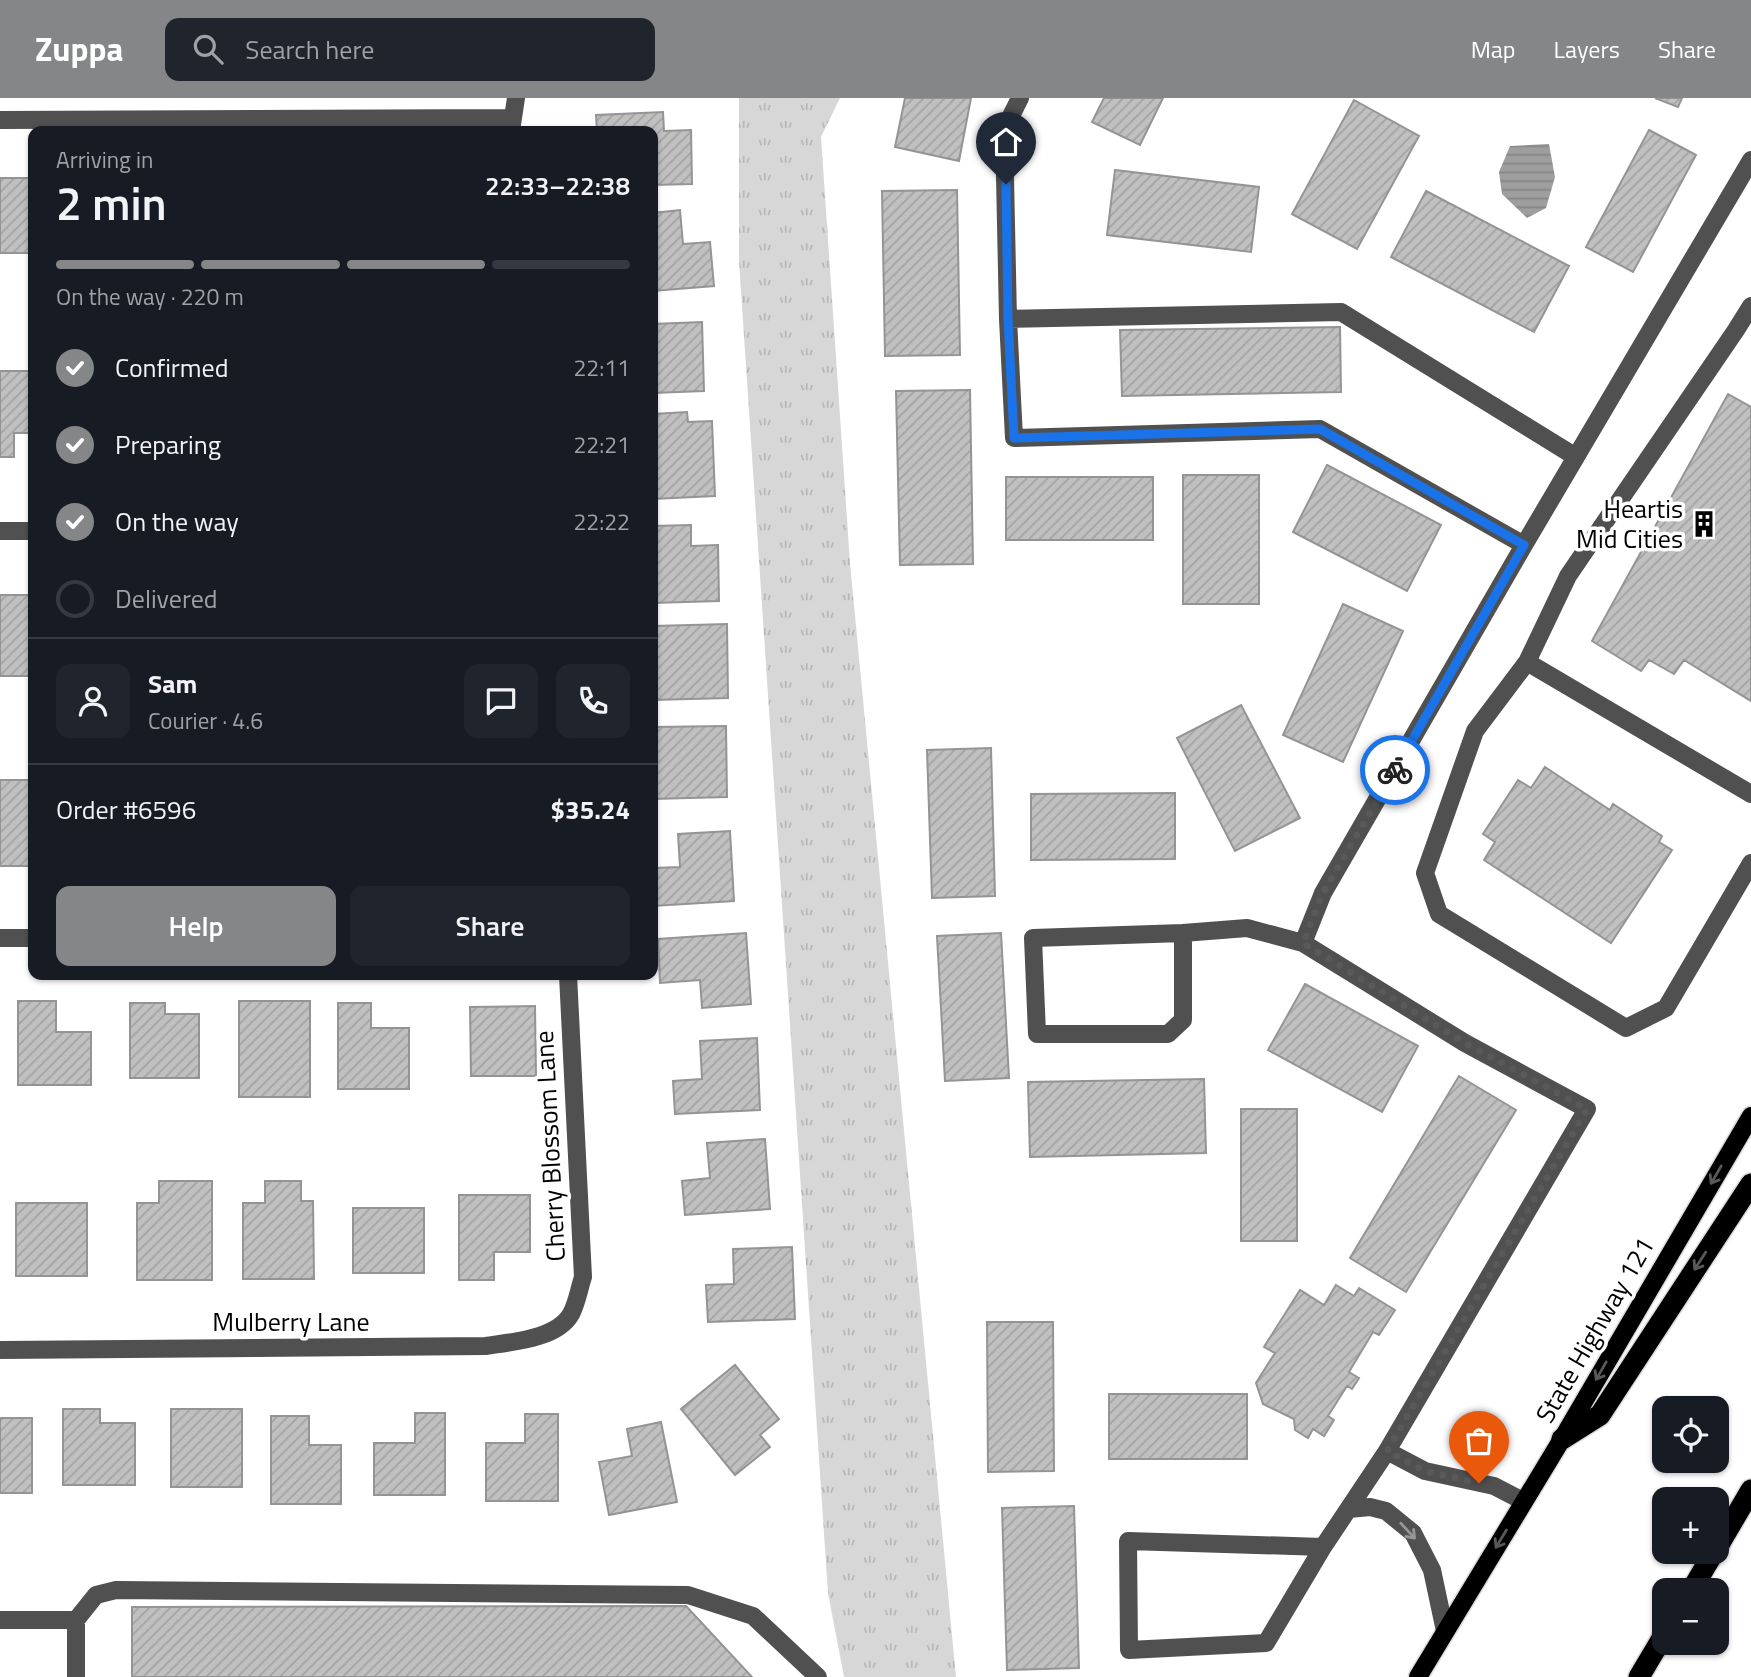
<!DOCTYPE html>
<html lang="en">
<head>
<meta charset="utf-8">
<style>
  body { margin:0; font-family:"Titillium Web",sans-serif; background:#20242c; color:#f1f3f6; height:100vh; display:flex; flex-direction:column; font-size:26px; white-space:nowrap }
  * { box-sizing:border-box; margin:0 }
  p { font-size:23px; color:#9ea1a6 }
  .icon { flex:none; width:38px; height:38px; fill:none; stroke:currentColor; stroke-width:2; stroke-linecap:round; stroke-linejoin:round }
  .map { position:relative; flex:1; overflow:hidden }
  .details { position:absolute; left:28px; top:28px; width:630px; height:854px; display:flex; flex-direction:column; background:#171b24; border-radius:14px; box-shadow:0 2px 5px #0004 }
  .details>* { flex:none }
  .controls { position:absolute; left:1652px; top:1298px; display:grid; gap:14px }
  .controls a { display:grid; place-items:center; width:77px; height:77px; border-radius:14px; background:#171b24; box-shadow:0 2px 5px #0004; font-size:35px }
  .pin { position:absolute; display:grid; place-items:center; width:60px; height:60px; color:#fff; margin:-72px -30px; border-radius:50% 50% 50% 0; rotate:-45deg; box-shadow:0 0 7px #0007 }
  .pin .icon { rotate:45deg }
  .courier { position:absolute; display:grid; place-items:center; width:70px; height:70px; margin:-35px; border:5px solid #1a73e8; border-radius:50%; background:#fff; color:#222; box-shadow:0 2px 9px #0007 }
  .overview em { font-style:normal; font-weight:600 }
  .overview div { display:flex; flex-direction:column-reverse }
  .overview { display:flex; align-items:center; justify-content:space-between; height:119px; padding:0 28px }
  h1 { font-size:46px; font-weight:600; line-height:52px }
  .bar { display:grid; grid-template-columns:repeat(4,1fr); gap:10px 7px; align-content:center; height:84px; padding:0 28px }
  .bar i { height:9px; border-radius:5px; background:#363941 }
  .bar .on { background:#858687 }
  .bar p { grid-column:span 4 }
  .line { display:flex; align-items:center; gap:18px; padding:0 28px; border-top:2px solid #363941 }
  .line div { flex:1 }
  .round { display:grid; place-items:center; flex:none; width:74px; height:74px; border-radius:14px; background:#20242c }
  ol { padding:0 28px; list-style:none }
  li { display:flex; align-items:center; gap:21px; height:77px }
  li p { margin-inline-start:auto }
  li .icon { padding:7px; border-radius:50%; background:#858687; color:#fff; stroke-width:4 }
  li:last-child { color:#9ea1a6 }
  li i { width:38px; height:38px; border:4px solid #363941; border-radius:50% }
  .button { display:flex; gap:14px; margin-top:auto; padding:14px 28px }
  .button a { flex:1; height:80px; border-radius:14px; background:#858687; color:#fff; font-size:28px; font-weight:600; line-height:80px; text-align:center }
  .button a+a { background:#20242c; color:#f1f3f6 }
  header { display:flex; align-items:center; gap:42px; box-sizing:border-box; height:98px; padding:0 35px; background:#858687; color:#fff }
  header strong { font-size:33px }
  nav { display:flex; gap:38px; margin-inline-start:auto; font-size:24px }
  .search { width:490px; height:63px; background:#20242c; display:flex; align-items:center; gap:18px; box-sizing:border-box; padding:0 24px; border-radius:14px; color:#9ea1a6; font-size:26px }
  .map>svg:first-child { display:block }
  .grass { fill:url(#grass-tufts) }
  .water { fill:url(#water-rules) }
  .building { fill:url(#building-hatch); stroke:#949494; stroke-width:2 }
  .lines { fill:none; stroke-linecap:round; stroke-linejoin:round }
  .major-casing { stroke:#dbdbdb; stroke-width:21 }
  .highway-casing { stroke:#dbdbdb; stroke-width:24 }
  .minor { stroke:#505050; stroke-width:18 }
  .major { stroke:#000; stroke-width:18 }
  .highway { stroke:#000; stroke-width:21 }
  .oneway { stroke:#595959 }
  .oneway2 { stroke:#969696 }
  .done { stroke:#595959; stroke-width:7; stroke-dasharray:0 12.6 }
  .route { stroke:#1a73e8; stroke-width:9 }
  .labels { text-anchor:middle; stroke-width:7; stroke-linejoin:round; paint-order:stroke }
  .poi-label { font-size:26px; fill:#000; stroke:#fff; text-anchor:end }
  .street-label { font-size:26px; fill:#000; stroke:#fff }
</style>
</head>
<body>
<header>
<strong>Zuppa</strong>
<div class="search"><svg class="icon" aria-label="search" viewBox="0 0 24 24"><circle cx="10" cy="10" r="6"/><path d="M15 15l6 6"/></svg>Search here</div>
<nav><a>Map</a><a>Layers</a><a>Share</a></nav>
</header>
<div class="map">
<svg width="1751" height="1579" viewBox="0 0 1751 1579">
  <defs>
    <pattern id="grass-tufts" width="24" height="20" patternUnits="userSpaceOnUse" patternTransform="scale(1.75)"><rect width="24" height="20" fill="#d7d7d7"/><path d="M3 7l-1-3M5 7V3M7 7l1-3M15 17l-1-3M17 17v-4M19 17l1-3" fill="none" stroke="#b7b7b7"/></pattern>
    <pattern id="water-rules" width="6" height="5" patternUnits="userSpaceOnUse" patternTransform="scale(1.75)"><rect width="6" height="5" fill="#9e9e9e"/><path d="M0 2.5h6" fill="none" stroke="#868686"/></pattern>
    <pattern id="building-hatch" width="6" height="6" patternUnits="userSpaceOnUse" patternTransform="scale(1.75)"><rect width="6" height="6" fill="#c0c0c0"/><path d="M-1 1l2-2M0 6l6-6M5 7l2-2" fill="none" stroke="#a3a3a3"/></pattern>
  </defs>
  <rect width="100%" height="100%" fill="#fff"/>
  <!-- grass -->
  <path class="grass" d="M739,0H840L821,39L850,465L956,1579H844L828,1495L739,163Z"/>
  <!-- water -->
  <path class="water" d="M1549,46L1555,79L1546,110L1527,120L1502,96L1499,74L1510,48Z"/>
  <!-- building -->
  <path class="building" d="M905,0H971L959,63L895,49Z
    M1104,0H1163L1140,47L1092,24Z
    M1655,0H1682L1678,9Z
    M1354,2L1419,38L1357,151L1292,116Z
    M663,14L664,33L691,32L692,86L653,87V33H597L596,17Z
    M1649,32L1696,57L1633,174L1586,149Z
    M1115,72L1259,89L1251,154L1107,137Z
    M0,80H33V155H0Z
    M957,92L960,257L885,258L882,93Z
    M1426,93L1569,168L1534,234L1391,159Z
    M680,112L683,146L710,144L714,188L653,193V115Z
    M702,224L704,293L653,295V226Z
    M1340,229L1341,294L1122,298L1120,232Z
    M0,273H33V335H14V359H0Z
    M970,292L973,466L900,467L896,293Z
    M1728,296L1751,309V603L1684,562L1674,576L1649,562L1641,573L1592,543Z
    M687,314L688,324L712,323L715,398L653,401V316Z
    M1327,367L1441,427L1407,493L1293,434Z
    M1183,377H1259V506H1183Z
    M1006,379H1153V442H1006Z
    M691,427V448L718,447L719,503L653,505V428Z
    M0,497H31V519H33V578H0Z
    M1343,506L1403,533L1343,664L1283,637Z
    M727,526L728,600L653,602V528Z
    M1241,607L1300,720L1235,753L1177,640Z
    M726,628L727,699L653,701V629Z
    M991,650L995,798L932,800L927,652Z
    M1545,669L1610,712L1613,706L1662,738L1659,744L1672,752L1611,845L1484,762L1495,744L1483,736L1518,682L1531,690Z
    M0,682H33V768H0Z
    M1175,695V761L1031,762V696Z
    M730,733L734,803L653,808V770L680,769L678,736Z
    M746,835L751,906L702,910L700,882L660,885L658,841Z
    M1001,835L1009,980L945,983L937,838Z
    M1305,886L1418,948L1382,1014L1268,952Z
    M18,903H56V934H91V987H18Z
    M239,903H310V999H239Z
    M130,905H165V916H199V980H130Z
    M338,905H371V930H409V991H338Z
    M535,908L536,978H471L470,909Z
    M757,940L760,1012L675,1016L673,983L702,981L700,943Z
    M1459,978L1516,1012L1406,1194L1350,1160Z
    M1204,981L1206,1055L1030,1059L1028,984Z
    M1241,1011H1297V1143H1241Z
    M765,1041L770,1111L685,1117L682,1083L710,1080L707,1045Z
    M159,1083H212V1182H137V1105H159Z
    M265,1083H301V1103H313L314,1181H243V1105H265Z
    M459,1097H530V1154H494V1182H459Z
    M16,1105H87V1178H16Z
    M353,1110H424V1175H353Z
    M792,1149L795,1221L708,1224L706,1187L734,1186L733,1151Z
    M1336,1187L1354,1198L1359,1190L1395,1212L1379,1237L1373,1234L1349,1274L1359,1280L1352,1291L1347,1288L1328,1318L1334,1322L1324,1338L1313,1331L1308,1340L1295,1332L1294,1321L1263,1306L1256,1285L1275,1255L1264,1249L1300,1192L1324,1207Z
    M987,1224H1053L1054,1373L988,1374Z
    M735,1267L779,1321L760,1337L770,1349L735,1377L681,1311Z
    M1109,1296H1247V1361H1109Z
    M63,1311H100V1325H135V1387H63Z
    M171,1311H242V1389H171Z
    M415,1315H445V1397H374V1345H415Z
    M525,1316H558V1403H486V1345H525Z
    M271,1318H309V1347H341V1406H271Z
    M0,1320H32V1395H0Z
    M661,1324L677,1404L609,1417L599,1364L632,1358L627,1331Z
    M1074,1408L1079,1570L1007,1572L1002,1410Z
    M686,1508L752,1579H132V1509Z"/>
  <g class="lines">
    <defs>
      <path id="major" d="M1418,1579L1562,1341L1751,1018"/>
      <path id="highway" d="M1562,1341L1600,1317L1751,1086
        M1717,1450L1751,1392
        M1691,1493L1714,1454
        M1639,1579L1664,1537"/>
    </defs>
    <!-- major casing -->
    <use href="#major" class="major-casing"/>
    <!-- highway casing -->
    <use href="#highway" class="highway-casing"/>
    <!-- minor -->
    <path class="minor" d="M1020,0L1004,32L1008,221L1014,340L1320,331L1524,447
      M0,22L513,20
      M511,33L516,0
      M1751,208L1736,232L1568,478L1527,564L1751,696
      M1008,221L1341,214L1576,359
      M0,433H33
      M1527,564L1475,633L1425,775L1439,816L1626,930L1666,910L1751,765
      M1183,835L1033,840L1037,936H1168L1183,922V835L1247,830L1303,845
      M0,840H33
      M0,1252L486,1248C511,1244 557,1241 571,1216C577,1205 579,1191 583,1179L568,877
      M1387,1353L1425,1373L1494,1388L1523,1403
      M1349,1411L1370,1409L1386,1413L1413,1435L1432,1472L1445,1533
      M1323,1449L1128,1443L1129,1552L1266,1545L1323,1449L1387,1353L1587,1011L1465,945L1303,845L1323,795L1524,447L1751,62
      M0,1522H76V1579
      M76,1522L96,1497L116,1492L688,1497L753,1518L818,1579"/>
    <!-- major -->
    <use href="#major" class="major"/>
    <!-- highway -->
    <use href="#highway" class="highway"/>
  </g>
  <!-- one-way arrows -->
  <defs><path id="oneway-shaft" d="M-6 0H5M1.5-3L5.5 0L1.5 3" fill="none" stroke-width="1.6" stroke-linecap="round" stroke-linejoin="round" transform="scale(1.75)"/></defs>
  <g class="oneway">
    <use href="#oneway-shaft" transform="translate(1716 1077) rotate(120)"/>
    <use href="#oneway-shaft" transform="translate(1700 1163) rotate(123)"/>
    <use href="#oneway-shaft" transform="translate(1601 1273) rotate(120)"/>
    <use href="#oneway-shaft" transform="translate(1501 1441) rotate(121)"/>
  </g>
  <use class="oneway2" href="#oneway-shaft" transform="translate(1408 1433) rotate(47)"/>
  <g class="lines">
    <!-- done -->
    <path class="done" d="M1395,672L1323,795L1303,845L1465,945L1587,1011L1387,1353L1425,1373L1479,1385"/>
    <!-- route -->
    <path class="route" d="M1006,86L1008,221L1014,340L1320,331L1524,447L1395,672"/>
  </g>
  <!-- icons -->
  <defs>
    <symbol id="building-bare" viewBox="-9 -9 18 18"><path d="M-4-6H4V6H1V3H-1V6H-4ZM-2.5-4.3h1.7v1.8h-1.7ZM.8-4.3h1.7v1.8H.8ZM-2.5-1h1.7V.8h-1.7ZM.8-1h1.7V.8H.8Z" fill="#000" stroke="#fff" stroke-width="2.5" paint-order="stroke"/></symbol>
  </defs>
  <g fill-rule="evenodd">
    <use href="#building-bare" x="1685" y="407" width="38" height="38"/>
  </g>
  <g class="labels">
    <!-- poi labels -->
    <g class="poi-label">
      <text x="1683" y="420">Heartis<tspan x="1683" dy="30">Mid Cities</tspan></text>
    </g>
    <!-- street labels -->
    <g class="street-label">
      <text transform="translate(550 1048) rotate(-93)" y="9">Cherry Blossom Lane</text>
      <text x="291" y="1233">Mulberry Lane</text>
      <text transform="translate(1595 1232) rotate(-60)" y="9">State Highway 121</text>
    </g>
  </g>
</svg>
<div class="controls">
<a><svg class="icon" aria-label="locate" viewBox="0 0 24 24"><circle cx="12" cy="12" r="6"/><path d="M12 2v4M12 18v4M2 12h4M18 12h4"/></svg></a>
<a>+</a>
<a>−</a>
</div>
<div class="pin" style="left:1479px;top:1385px;background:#ea580c"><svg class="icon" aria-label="bag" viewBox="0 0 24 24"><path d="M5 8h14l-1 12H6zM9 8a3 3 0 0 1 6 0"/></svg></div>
<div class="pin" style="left:1006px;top:86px;background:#1f2937"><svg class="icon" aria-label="home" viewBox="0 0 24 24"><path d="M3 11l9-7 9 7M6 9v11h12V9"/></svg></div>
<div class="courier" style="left:1395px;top:672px"><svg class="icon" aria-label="bike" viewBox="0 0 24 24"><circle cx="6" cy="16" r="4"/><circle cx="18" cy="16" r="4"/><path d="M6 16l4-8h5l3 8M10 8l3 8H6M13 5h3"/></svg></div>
<section class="details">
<div class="overview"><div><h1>2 min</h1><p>Arriving in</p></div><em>22:33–22:38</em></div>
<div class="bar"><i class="on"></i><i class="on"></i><i class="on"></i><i></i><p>On the way · 220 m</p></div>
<ol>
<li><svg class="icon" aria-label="check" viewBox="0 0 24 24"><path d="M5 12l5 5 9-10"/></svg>Confirmed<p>22:11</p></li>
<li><svg class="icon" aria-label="check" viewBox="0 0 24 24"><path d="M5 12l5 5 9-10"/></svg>Preparing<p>22:21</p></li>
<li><svg class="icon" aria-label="check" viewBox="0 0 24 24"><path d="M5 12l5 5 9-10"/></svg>On the way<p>22:22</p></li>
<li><i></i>Delivered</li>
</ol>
<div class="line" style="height:126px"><a class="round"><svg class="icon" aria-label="person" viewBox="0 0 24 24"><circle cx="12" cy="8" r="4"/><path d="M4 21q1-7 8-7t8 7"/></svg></a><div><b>Sam</b><p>Courier · 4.6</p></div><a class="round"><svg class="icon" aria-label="chat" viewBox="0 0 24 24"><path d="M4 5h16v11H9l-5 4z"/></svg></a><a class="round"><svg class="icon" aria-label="phone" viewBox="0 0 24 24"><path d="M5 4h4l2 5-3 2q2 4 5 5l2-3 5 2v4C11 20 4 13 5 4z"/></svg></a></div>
<div class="line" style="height:91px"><div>Order #6596</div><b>$35.24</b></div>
<div class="button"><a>Help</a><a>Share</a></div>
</section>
</div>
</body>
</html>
